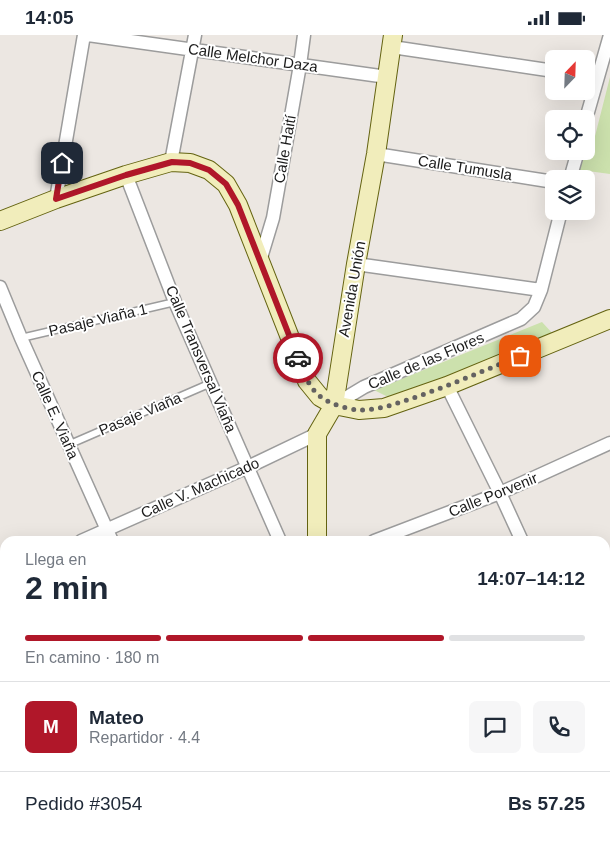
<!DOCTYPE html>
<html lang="es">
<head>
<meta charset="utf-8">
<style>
  body { margin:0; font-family:Arial,sans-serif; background:#f6f6f7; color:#1f2937; height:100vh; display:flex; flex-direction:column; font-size:19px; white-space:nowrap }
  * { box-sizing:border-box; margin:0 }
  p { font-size:16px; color:#747a83 }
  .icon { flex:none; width:28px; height:28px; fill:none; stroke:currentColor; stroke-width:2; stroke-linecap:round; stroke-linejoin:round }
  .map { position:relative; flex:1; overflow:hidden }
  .sheet { position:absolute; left:0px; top:501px; width:610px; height:311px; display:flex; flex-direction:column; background:#fff; border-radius:15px 15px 0 0; box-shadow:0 5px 20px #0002 }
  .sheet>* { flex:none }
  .needle { width:32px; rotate:23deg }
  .controls { position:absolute; left:545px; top:15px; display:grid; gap:10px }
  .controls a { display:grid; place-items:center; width:50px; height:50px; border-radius:8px; background:#fff; box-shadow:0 5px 20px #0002; font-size:25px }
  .pin { position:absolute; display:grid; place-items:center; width:42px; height:42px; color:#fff; margin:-21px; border-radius:10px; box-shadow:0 2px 8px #0006 }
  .courier { position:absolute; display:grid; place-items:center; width:50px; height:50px; margin:-25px; border:4px solid #b01729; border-radius:50%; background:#fff; color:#222; box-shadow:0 1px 6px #0007 }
  .summary em { font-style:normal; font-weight:600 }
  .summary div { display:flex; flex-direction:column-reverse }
  .summary { display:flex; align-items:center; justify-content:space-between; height:85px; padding:0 25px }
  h1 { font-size:32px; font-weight:600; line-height:38px }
  .bar { display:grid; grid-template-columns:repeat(4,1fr); gap:8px 5px; align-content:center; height:60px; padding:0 25px }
  .bar i { height:6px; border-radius:4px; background:#e0e1e3 }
  .bar .on { background:#b01729 }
  .bar p { grid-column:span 4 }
  .line { display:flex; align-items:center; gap:12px; padding:0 25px; border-top:1px solid #e0e1e3 }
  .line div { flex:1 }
  .round { display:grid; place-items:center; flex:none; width:52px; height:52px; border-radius:8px; background:#f6f6f7 }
  .status { display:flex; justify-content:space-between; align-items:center; height:35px; padding:0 25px; background:#fff; direction:ltr }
  .status svg { height:14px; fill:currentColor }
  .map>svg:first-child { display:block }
  .industrial { fill:#e4d5e3 }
  .grass { fill:#cce1ad }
  .pitch { fill:#88d2ad }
  .parking { fill:#dbdbdb }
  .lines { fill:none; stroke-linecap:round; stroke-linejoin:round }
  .lane-casing { stroke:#9c9c9c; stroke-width:9 }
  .street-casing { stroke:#9c9c9c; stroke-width:15 }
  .secondary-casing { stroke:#646311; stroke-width:20 }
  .lane { stroke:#fff; stroke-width:6 }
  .street { stroke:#fff; stroke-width:12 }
  .secondary { stroke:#f1edbb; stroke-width:18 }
  .done { stroke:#646261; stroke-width:5; stroke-dasharray:0 9 }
  .route { stroke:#b01729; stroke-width:6 }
  .labels { text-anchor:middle; stroke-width:4; stroke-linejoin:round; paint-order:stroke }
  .street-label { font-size:15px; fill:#1b1b1b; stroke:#fff }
</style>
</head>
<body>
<div class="status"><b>14:05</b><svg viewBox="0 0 49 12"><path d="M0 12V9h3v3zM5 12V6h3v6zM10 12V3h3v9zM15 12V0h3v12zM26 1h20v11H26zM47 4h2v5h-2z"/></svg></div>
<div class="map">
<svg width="610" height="812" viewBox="0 0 610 812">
  <rect width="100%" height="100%" fill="#ece7e2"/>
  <!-- industrial -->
  <path class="industrial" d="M610,663V812H581L579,808H605V665Z"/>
  <!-- grass -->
  <path class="grass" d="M610,42V139L588,136L578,140L582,121L592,113Z
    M542,287L554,300L399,362H388L374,355Z"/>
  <!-- pitch -->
  <path class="pitch" d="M342,808H533L535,812H333Z"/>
  <!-- parking -->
  <path class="parking" d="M424,808H526L516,812H445Z"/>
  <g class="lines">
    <defs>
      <path id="lane" d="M21,303L175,267
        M68,410L211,348"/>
      <path id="street" d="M88,0L387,42
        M392,12L554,36
        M586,84L610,0
        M376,119L554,147
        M171,127L195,0
        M126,140L175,267L280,506
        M570,144L578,116
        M56,164L84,0
        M260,226L273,183L300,30L304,0
        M356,229L541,255
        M0,252L21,303L112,506
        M447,351L500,458L522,506
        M334,370L364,352L521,284L534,272L541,255L561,176
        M81,506L248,432L317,399
        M374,506L500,458L610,408
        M605,531L610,529
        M0,545L5,543
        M0,587L5,598
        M605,625L610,621
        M0,690L5,688
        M0,734L5,731
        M102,808L104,812
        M248,808L250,812
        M560,808L562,812"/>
      <path id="secondary" d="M0,186L56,164L126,140L171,127L190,128L209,135L226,149L238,170L307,346L320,362L334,370L359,375L384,373L447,351L610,284
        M317,506V399L334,370L356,229L376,119L393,0
        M289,812L299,808"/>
    </defs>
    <!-- lane casing -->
    <use href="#lane" class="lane-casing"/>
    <!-- street casing -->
    <use href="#street" class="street-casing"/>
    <!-- secondary casing -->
    <use href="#secondary" class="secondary-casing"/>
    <!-- lane -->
    <use href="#lane" class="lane"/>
    <!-- street -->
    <use href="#street" class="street"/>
    <!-- secondary -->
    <use href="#secondary" class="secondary"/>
  </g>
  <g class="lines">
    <!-- done -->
    <path class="done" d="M298,323C303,337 309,353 321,362C330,369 349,375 361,375C380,375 398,368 416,362C451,350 485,335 520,321"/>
    <!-- route -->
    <path class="route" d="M62,128L56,164L126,140L172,127L190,128L209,135L226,149L238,170L298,323"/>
  </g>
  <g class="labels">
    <!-- street labels -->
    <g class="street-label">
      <text transform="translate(253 23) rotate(8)" y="5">Calle Melchor Daza</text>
      <text transform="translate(285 114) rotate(-80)" y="5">Calle Haití</text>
      <text transform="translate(465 133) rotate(9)" y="5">Calle Tumusla</text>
      <text transform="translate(352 254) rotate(-80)" y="5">Avenida Unión</text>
      <text transform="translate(98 285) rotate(-13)" y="5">Pasaje Viaña 1</text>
      <text transform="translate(201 324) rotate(67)" y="5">Calle Transversal Viaña</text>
      <text transform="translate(426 326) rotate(-23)" y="5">Calle de las Flores</text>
      <text transform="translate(140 379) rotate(-23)" y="5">Pasaje Viaña</text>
      <text transform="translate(55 380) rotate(66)" y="5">Calle E. Viaña</text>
      <text transform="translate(200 453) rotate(-24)" y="5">Calle V. Machicado</text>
      <text transform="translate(493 460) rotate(-22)" y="5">Calle Porvenir</text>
    </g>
  </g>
</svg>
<div class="controls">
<a><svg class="needle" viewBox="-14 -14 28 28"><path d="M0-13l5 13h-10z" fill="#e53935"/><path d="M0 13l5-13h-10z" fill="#747a83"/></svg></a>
<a><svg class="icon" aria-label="locate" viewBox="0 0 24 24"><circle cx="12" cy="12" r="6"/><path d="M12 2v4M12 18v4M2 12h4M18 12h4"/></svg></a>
<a><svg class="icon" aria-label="layers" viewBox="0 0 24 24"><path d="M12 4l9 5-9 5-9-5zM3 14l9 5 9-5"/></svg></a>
</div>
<div class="pin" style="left:520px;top:321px;background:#ea580c"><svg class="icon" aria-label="bag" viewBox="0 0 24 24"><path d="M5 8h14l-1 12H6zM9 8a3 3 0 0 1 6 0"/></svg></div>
<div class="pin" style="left:62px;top:128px;background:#1f2937"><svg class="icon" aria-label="home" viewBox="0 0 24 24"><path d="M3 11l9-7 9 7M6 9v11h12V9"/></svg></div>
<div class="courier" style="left:298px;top:323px"><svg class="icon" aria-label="car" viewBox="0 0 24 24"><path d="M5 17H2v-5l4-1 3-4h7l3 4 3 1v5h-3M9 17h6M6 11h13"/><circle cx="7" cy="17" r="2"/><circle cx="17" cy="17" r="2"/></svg></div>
<section class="sheet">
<div class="summary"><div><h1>2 min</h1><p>Llega en</p></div><em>14:07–14:12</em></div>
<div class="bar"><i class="on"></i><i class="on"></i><i class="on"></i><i></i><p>En camino · 180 m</p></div>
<div class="line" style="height:90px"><b class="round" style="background:#b01729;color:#fff">M</b><div><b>Mateo</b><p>Repartidor · 4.4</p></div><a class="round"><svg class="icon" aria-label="chat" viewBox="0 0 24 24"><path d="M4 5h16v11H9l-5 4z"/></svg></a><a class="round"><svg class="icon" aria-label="phone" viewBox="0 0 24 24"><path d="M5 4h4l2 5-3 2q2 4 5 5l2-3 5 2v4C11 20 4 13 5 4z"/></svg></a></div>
<div class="line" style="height:65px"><div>Pedido #3054</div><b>Bs 57.25</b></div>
</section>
</div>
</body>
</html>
